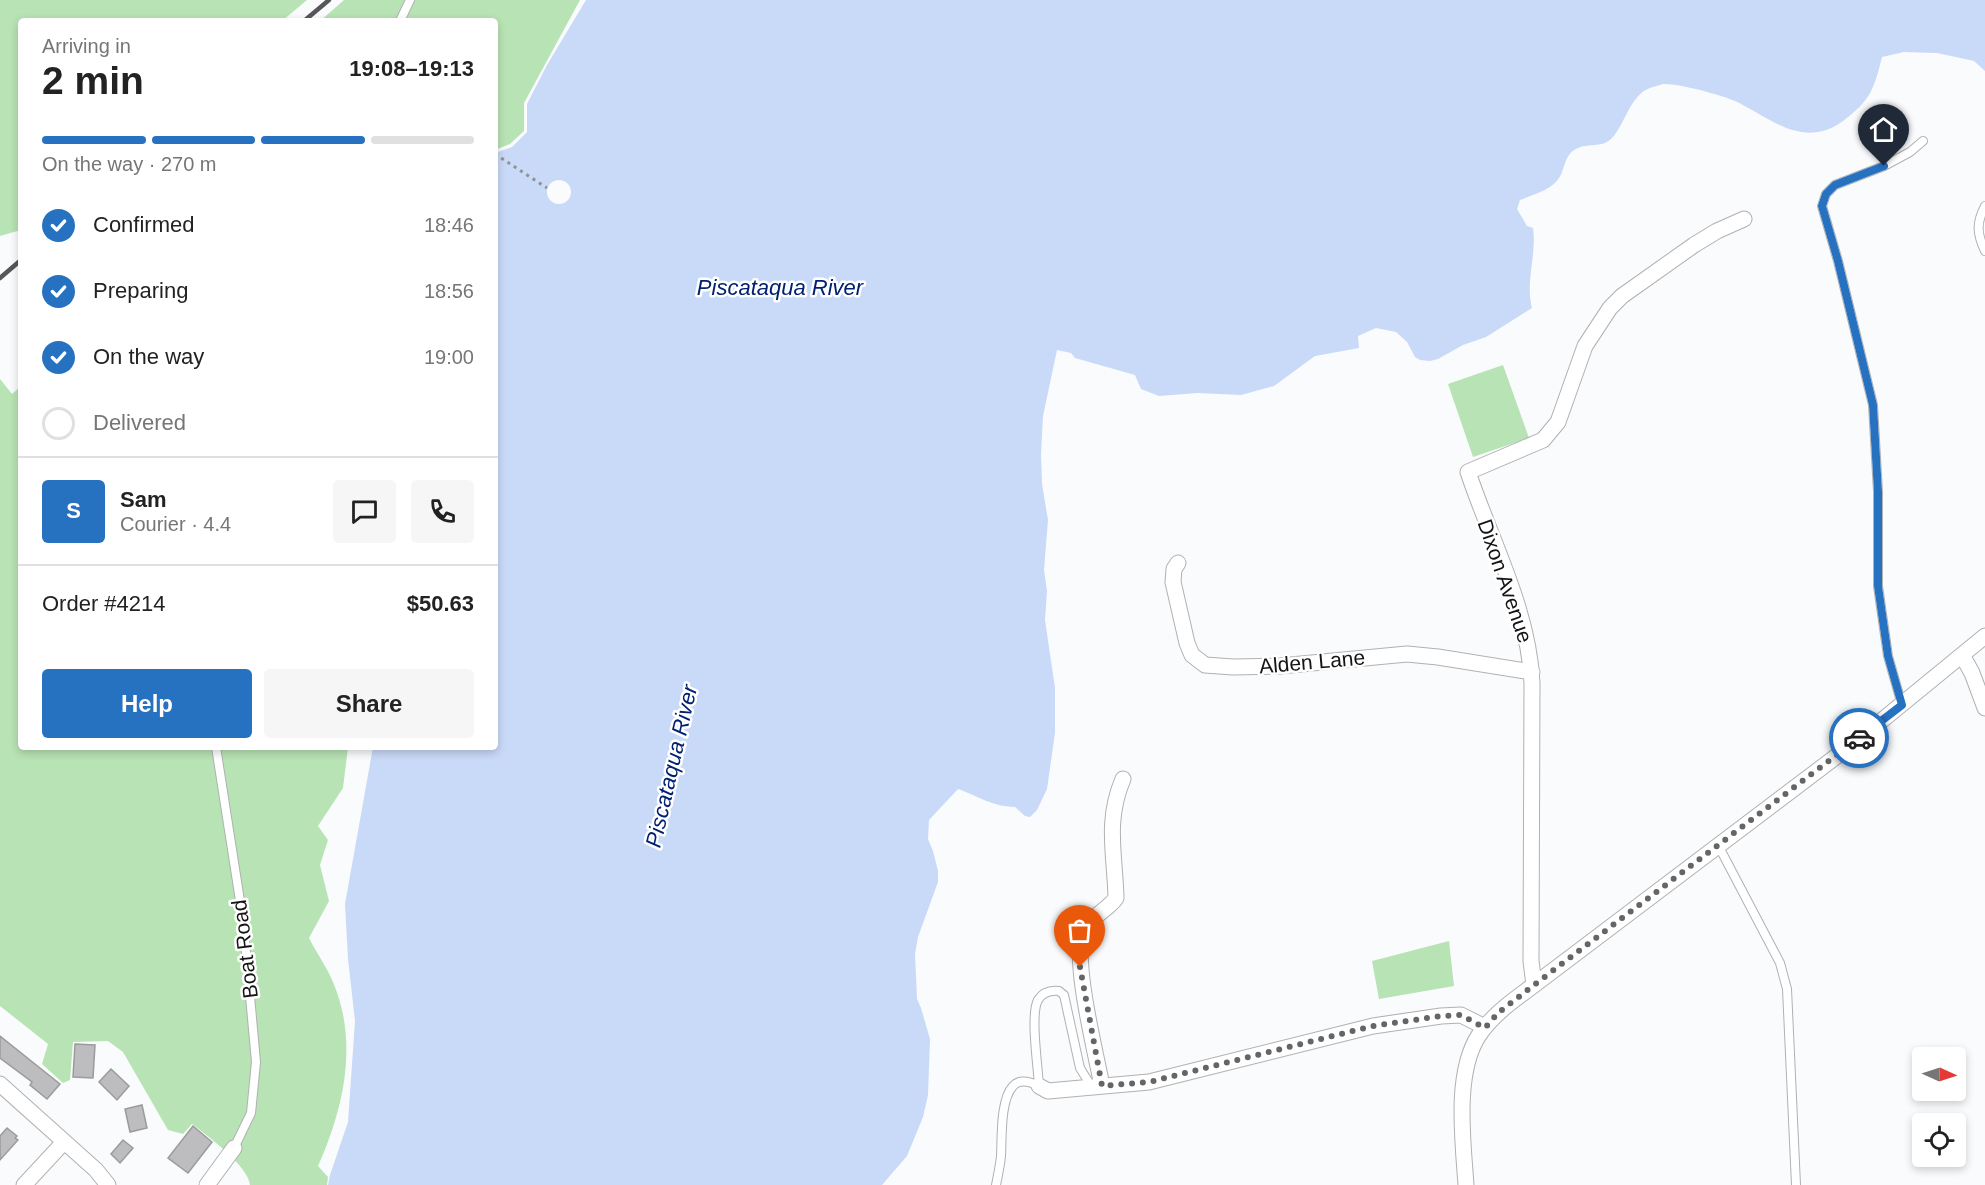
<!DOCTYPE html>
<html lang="en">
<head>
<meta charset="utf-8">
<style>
  body { margin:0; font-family:Arial,sans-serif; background:#f6f6f6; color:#222; height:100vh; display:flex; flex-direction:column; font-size:22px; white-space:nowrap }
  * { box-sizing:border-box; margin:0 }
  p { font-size:20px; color:#767676 }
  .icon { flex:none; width:33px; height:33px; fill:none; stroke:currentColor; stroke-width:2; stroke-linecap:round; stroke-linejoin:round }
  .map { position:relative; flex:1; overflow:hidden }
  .drawer { position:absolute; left:18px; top:18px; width:480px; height:732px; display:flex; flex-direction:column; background:#fff; border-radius:6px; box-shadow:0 3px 9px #0003 }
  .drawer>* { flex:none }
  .needle { width:39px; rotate:93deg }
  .tools { position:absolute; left:1912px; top:1047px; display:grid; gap:12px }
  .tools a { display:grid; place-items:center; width:54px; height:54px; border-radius:6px; background:#fff; box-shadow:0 3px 9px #0003; font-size:30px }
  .pin { position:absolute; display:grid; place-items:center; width:51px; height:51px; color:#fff; margin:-62px -26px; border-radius:50% 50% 50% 0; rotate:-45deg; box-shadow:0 0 6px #0007 }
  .pin .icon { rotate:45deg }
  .courier { position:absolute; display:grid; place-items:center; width:60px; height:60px; margin:-30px; border:4px solid #2771c1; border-radius:50%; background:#fff; color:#222; box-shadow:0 2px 8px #0007 }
  .overview em { font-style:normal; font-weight:700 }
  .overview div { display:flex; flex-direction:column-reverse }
  .overview { display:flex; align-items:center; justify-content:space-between; height:102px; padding:0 24px }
  h1 { font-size:39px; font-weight:700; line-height:45px }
  .bar { display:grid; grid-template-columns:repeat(4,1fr); gap:9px 6px; align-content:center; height:72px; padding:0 24px }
  .bar i { height:8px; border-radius:4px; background:#e0e0e0 }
  .bar .active { background:#2771c1 }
  .bar p { grid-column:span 4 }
  .line { display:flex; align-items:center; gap:15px; padding:0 24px; border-top:2px solid #e0e0e0 }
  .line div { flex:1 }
  .round { display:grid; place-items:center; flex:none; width:63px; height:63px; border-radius:6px; background:#f6f6f6 }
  ol { padding:0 24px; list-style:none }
  li { display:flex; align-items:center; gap:18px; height:66px }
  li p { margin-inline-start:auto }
  li .icon { padding:6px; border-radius:50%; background:#2771c1; color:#fff; stroke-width:4 }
  li:last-child { color:#767676 }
  li i { width:33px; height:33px; border:3px solid #e0e0e0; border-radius:50% }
  .action { display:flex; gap:12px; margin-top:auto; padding:12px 24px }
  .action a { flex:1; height:69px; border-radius:6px; background:#2771c1; color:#fff; font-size:24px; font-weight:700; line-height:69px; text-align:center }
  .action a+a { background:#f6f6f6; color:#222 }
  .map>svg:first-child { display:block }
  .green { fill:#b8e3b4 }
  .water { fill:#c9d9f8 }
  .pier { fill:#fafbfd }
  .building { fill:#bdbcbe; stroke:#9b9a9c; stroke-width:1.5 }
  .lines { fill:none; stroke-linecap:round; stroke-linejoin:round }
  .service-casing { stroke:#b0b1b3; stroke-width:10 }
  .minor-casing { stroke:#b0b1b3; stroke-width:17 }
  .path { stroke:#909192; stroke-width:3; stroke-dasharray:3 4.5; stroke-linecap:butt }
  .service { stroke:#fff; stroke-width:8 }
  .minor { stroke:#fff; stroke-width:15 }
  .rail { stroke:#575759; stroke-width:4.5 }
  .done { stroke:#646566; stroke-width:6; stroke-dasharray:0 10.8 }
  .route { stroke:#2771c1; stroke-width:8 }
  .labels { text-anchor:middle; stroke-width:5; stroke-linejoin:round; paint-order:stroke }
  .street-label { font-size:21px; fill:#141415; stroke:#fff }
  .water-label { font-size:22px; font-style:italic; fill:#002072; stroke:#fff }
</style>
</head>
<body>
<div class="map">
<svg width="1985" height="1185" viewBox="0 0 1985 1185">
  <rect width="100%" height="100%" fill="#fafbfd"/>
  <!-- green -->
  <path class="green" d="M0,0H307L282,21H21V230L0,236Z
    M344,0H580L524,103V131L510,144L495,150V21H320Z
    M1503,365L1529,438L1473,457L1448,384Z
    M0,379L12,394L21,386V747H348L343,788L318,826L328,840L320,865L329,901L309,938C317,954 329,970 335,987C358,1046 343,1110 318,1166L328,1177L327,1185H250C249,1167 207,1135 192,1124L183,1134L168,1130L123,1052L108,1041L73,1042L70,1080L63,1083L42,1064L48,1044L0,1006Z
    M1449,941L1454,986L1379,999L1372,961Z"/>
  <!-- water -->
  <path class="water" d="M586,0H1985V71L1974,61L1937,53L1904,52L1882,57C1874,89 1871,100 1843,121C1803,150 1771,118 1735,101C1722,95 1677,83 1663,84C1659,85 1654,87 1650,88C1631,94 1625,124 1612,138C1602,149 1586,142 1574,150C1564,157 1565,169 1559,178C1552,190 1532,195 1520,200L1517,209L1527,226L1533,228C1537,255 1525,281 1532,308L1486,337L1463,345L1438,359L1430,361L1420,360L1415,357L1407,342L1396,332L1376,328L1358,336L1359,348L1315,356L1274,386L1241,395L1198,393L1159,396L1141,389L1135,375L1075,358L1071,353L1057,350L1043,416L1041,454L1042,484L1048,520L1044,570L1047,591L1045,620L1055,688V733L1047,789L1037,810L1030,817L1025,816L1015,807C991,806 980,797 958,789L929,820L928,839L933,851L938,871V882L918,937L915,954L917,999L921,1008L930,1039L928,1095L923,1117L907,1156L882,1185H328L330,1175L348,1122L355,1021L348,959L345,904L373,747H495V153L512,147L527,132V104L547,65Z"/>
  <!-- pier -->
  <path class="pier" d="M547 192a12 12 0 1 1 24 0a12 12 0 1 1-24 0Z"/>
  <!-- building -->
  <path class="building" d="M0,1036L60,1084L47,1099L30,1085L32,1082L0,1058Z
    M75,1044L95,1045L93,1078L73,1077Z
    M111,1069L129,1086L117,1100L99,1082Z
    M142,1105L147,1128L130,1132L125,1109Z
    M193,1126L212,1142L188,1173L168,1158Z
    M7,1128L17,1136L15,1138L18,1140L0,1160V1136Z
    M123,1140L133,1148L120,1163L111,1154Z"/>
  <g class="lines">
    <defs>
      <path id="service" d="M400,21L410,0
        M1985,206C1976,223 1977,234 1985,251
        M1902,705L1888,656L1878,586V492L1873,405L1838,261L1822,206L1826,194L1835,185L1884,166L1910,152L1923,141
        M216,747L243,920L256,1062L251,1113L234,1148
        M1718,845L1780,963L1787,989L1796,1185
        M996,1185C998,1175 1000,1166 1001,1156C1002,1138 1000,1100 1013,1086C1020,1078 1031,1082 1039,1086C1038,1067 1030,1014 1038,1000C1043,992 1050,990 1059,991L1064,995L1080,1068L1091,1086"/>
      <path id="minor" d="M1178,563L1174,569L1173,582L1187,643L1192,655L1205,665L1233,667L1280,666L1407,654L1438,657L1532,672
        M1962,655L1972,673L1985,708
        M1534,985L1531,961L1532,683C1529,610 1491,541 1468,472L1543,440L1558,422L1585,346L1610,308L1622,296L1694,245L1717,231L1744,219
        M0,1084L96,1170L108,1185
        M1039,1086L1048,1091L1149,1082L1373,1026L1441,1016L1461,1015L1485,1027
        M1102,1086C1096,1053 1071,957 1084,930C1091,916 1108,910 1116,898C1115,855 1105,821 1123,779
        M24,1185L64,1142
        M207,1185L234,1148
        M1466,1185C1463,1141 1454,1073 1479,1035C1493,1014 1514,1000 1534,985L1858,740L1985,636"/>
    </defs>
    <!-- service casing -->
    <use href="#service" class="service-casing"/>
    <!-- minor casing -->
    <use href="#minor" class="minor-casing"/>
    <!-- path -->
    <path class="path" d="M495,154L547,188"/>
    <!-- service -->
    <use href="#service" class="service"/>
    <!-- minor -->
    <use href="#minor" class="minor"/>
    <!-- rail -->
    <path class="rail" d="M304,21L329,0
      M0,278L21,260"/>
  </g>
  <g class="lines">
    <!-- done -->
    <path class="done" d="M1080,967L1102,1086L1149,1082L1373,1026L1441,1016L1461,1015L1485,1028L1498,1013L1534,985L1859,738"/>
    <!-- route -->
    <path class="route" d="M1859,738L1902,705L1888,656L1878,586V492L1873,405L1838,261L1822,206L1826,194L1835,185L1884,166"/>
  </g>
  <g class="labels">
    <!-- street labels -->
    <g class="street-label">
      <text transform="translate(1505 581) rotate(71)" y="7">Dixon Avenue</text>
      <text transform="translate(1312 662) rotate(-5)" y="7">Alden Lane</text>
      <text transform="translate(245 949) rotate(-97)" y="7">Boat Road</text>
    </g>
    <!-- water labels -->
    <g class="water-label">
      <text x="780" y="295">Piscataqua River</text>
      <text transform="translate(671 766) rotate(-77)" y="8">Piscataqua River</text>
    </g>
  </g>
</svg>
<div class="tools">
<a><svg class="needle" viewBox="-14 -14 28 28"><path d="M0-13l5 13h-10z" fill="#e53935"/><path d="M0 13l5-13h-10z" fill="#767676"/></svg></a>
<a><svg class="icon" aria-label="locate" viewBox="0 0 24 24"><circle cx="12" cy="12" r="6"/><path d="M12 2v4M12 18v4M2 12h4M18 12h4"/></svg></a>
</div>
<div class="pin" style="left:1080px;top:967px;background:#ea580c"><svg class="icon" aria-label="bag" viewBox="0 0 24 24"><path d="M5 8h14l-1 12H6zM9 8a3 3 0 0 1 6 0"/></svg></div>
<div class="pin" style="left:1884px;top:166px;background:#1f2937"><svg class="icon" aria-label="home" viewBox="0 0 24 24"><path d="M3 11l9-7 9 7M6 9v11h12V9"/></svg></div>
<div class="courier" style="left:1859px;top:738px"><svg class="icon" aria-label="car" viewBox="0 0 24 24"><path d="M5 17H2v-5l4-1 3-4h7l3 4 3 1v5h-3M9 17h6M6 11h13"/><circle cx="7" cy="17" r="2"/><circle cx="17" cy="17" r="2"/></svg></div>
<section class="drawer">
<div class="overview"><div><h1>2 min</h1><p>Arriving in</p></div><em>19:08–19:13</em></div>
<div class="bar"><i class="active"></i><i class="active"></i><i class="active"></i><i></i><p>On the way · 270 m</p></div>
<ol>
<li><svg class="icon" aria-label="check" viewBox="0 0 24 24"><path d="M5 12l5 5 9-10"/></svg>Confirmed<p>18:46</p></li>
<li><svg class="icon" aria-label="check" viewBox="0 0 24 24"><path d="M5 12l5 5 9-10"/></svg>Preparing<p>18:56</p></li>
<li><svg class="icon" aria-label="check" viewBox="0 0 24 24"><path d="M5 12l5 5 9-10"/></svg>On the way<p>19:00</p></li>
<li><i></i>Delivered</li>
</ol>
<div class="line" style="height:108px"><b class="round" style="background:#2771c1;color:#fff">S</b><div><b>Sam</b><p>Courier · 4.4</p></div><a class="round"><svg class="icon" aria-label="chat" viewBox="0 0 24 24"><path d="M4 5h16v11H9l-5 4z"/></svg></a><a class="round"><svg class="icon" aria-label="phone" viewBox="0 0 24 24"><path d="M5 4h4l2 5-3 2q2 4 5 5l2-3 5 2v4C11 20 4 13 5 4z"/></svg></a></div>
<div class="line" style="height:78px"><div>Order #4214</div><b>$50.63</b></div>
<div class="action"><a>Help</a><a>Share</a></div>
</section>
</div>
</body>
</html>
